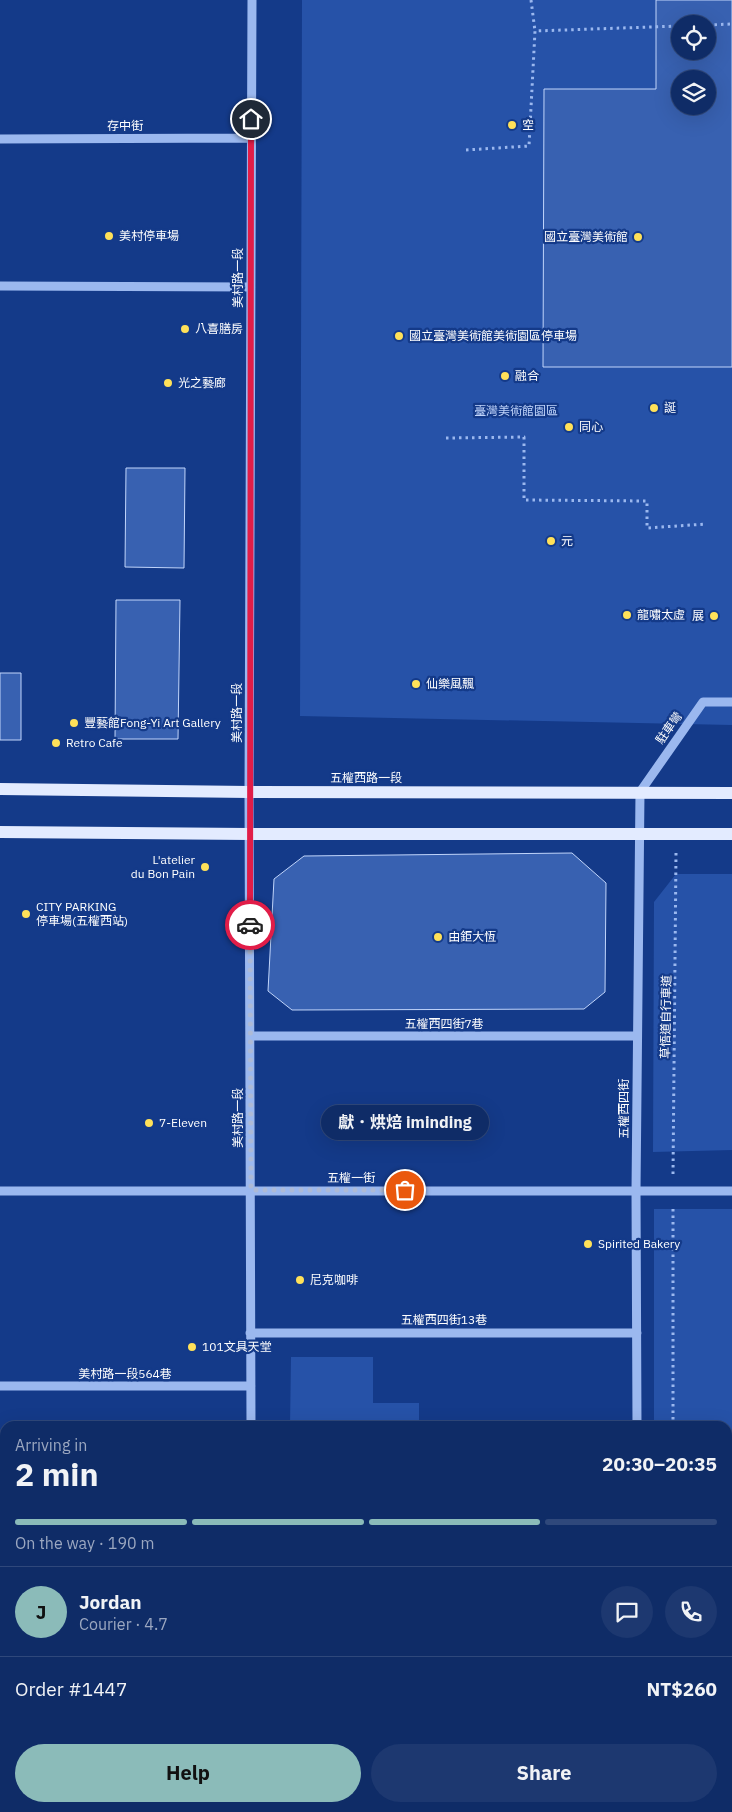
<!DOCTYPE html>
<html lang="en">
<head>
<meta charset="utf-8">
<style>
  body { margin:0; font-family:"IBM Plex Sans","Noto Sans TC",sans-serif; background:#1d3870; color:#f1f3f6; height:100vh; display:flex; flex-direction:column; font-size:19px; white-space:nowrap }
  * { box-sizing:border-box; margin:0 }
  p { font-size:16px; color:#9ba7c0 }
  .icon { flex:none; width:28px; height:28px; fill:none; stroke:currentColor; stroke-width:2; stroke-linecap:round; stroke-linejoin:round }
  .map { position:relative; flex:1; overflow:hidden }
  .side { position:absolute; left:0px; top:1421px; width:732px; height:391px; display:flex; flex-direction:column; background:#0f2c67; border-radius:15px 15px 0 0; box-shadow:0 5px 20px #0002,0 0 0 1px #2f487b }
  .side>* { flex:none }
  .controls { position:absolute; left:671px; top:15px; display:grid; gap:10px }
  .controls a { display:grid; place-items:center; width:45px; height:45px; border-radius:50%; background:#0f2c67; box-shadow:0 5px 20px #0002,0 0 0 1px #2f487b; font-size:25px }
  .pin { position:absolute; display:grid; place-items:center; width:42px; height:42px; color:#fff; margin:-21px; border:2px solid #fff; border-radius:50%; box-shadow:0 1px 5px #0007 }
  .courier { position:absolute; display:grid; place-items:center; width:50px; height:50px; margin:-25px; border:4px solid #e11d48; border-radius:50%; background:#fff; color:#222; box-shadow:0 1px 6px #0007 }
  .bubble { position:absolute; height:35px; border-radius:18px; background:#0f2c67; box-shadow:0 5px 20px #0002,0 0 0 1px #2f487b; font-size:16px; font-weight:700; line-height:35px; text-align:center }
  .head em { font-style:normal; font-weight:700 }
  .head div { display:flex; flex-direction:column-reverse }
  .head { display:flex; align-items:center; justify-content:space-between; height:85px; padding:0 15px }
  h1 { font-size:32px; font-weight:700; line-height:38px }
  .bar { display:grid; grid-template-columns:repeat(4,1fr); gap:8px 5px; align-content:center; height:60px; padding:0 15px }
  .bar i { height:6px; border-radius:4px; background:#2f487b }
  .bar .on { background:#8bbbb9 }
  .bar p { grid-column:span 4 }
  .line { display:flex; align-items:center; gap:12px; padding:0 15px; border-top:1px solid #2f487b }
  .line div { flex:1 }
  .round { display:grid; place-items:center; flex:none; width:52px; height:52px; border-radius:26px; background:#1d3870 }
  .primary-button { display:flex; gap:10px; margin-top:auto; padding:10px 15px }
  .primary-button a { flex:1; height:58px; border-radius:30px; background:#8bbbb9; color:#111; font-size:20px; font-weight:700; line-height:58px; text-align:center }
  .primary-button a+a { background:#1d3870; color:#f1f3f6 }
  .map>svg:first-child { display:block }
  .green { fill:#2652a8; fill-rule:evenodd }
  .building { fill:#3861b1; stroke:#c1d5fb; fill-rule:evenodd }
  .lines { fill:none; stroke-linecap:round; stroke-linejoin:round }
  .path { stroke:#9bb8ef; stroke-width:3; stroke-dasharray:2.5 4; stroke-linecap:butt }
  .minor { stroke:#9bb8ef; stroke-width:9 }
  .major { stroke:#e3ebff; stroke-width:12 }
  .done { stroke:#adbad6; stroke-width:5; stroke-dasharray:0 9 }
  .route { stroke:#e11d48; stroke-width:6 }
  .poi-dot { fill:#ffe159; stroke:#143a89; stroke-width:2 }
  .labels { text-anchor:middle; stroke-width:4.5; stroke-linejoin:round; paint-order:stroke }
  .poi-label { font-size:12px; fill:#fff; stroke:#143a89; text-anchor:start }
  .street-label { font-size:12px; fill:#fff; stroke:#143a89 }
  .park-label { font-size:12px; fill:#c1d5fb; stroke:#143a89 }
</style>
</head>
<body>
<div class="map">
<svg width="732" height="1812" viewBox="0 0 732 1812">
  <rect width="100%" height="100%" fill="#143a89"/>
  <!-- green -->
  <path class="green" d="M302,0H732V725L300,716ZM680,24H708V51H680ZM680,79H708V106H680Z
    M676,874H732V1150L653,1152L654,902Z
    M654,1209H732V1780H728V1426H654Z
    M291,1357H373V1403H419V1426H290Z"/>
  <!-- building -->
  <path class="building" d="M656,0H732V367H543L544,89H656ZM680,24H708V51H680ZM680,79H708V106H680Z
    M126,468H185L184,568L125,567Z
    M116,600H180L178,739H115Z
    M0,673H21V740H0Z
    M572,853L606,883L605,992L584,1009L292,1010L268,991L274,879L304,856Z"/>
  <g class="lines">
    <!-- path -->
    <path class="path" d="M531,0L535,31
      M708,25L732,24
      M466,150L529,146L535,31L680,26
      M446,438L524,437V500L647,501V528L706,524
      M673,1174L676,853
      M673,1426V1208
      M673,1808V1812"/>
    <!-- minor -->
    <path class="minor" d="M0,139L251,138
      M0,286L251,287
      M251,1036H637
      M0,1191H732
      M250,1333H637
      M0,1386H251
      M251,1426L249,792L252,0
      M637,1426L636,1191L640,792L703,702H732
      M0,1579H5
      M0,1791H5
      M728,1792H732
      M448,1808V1812
      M250,1812V1808
      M638,1812V1808"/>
    <!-- major -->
    <path class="major" d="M0,789L249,792L732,793
      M0,832L249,834H732"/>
  </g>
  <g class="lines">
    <!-- done -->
    <path class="done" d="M250,925L251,1190H405"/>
    <!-- route -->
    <path class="route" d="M250,925L251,119"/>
  </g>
  <!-- markers -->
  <g class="poi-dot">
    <circle cx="512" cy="125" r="5"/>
    <circle cx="109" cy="236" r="5"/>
    <circle cx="638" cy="237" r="5"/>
    <circle cx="185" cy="329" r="5"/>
    <circle cx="399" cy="336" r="5"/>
    <circle cx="505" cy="376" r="5"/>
    <circle cx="168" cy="383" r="5"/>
    <circle cx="654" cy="408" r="5"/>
    <circle cx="569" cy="427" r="5"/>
    <circle cx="551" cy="541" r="5"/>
    <circle cx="627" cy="615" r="5"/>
    <circle cx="714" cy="616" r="5"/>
    <circle cx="416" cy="684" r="5"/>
    <circle cx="74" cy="723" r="5"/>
    <circle cx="56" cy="743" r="5"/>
    <circle cx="205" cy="867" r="5"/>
    <circle cx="26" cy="914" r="5"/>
    <circle cx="438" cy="937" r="5"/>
    <circle cx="149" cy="1123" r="5"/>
    <circle cx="588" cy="1244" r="5"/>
    <circle cx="300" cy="1280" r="5"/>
    <circle cx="192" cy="1347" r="5"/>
  </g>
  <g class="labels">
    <!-- poi labels -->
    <g class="poi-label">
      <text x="522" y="129">空</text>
      <text x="119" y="240">美村停車場</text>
      <text x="628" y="241" text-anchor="end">國立臺灣美術館</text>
      <text x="195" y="333">八喜膳房</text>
      <text x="409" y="340">國立臺灣美術館美術園區停車場</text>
      <text x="515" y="380">融合</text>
      <text x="178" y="387">光之藝廊</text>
      <text x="664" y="412">誕</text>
      <text x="579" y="431">同心</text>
      <text x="561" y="545">元</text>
      <text x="637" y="619">龍嘯太虛</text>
      <text x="704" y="620" text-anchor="end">展</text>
      <text x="426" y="688">仙樂風飄</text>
      <text x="84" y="727">豐藝館Fong-Yi Art Gallery</text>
      <text x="66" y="747">Retro Cafe</text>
      <text x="195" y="864" text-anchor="end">L'atelier<tspan x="195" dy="14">du Bon Pain</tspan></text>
      <text x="36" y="911">CITY PARKING<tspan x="36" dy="14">停車場(五權西站)</tspan></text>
      <text x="448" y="941">由鉅大恆</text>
      <text x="159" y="1127">7-Eleven</text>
      <text x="598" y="1248">Spirited Bakery</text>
      <text x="310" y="1284">尼克咖啡</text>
      <text x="202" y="1351">101文具天堂</text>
    </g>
    <!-- street labels -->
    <g class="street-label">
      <text x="125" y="130">存中街</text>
      <text transform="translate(238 278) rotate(-90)" y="4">美村路一段</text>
      <text transform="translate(237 713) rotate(-90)" y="4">美村路一段</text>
      <text transform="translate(669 728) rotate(-55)" y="4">駐車彎</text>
      <text x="366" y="782">五權西路一段</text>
      <text transform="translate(666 1017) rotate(-89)" y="4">草悟道自行車道</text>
      <text x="444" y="1028">五權西四街7巷</text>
      <text transform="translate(624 1109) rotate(-90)" y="4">五權西四街</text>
      <text transform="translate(238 1118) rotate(-90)" y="4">美村路一段</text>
      <text x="351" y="1182">五權一街</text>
      <text x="444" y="1324">五權西四街13巷</text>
      <text x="125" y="1378">美村路一段564巷</text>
    </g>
    <!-- park labels -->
    <g class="park-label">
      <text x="516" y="415">臺灣美術館園區</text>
    </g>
  </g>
</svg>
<div class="controls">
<a><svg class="icon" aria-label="locate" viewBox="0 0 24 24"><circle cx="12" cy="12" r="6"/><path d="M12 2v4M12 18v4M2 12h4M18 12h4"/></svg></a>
<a><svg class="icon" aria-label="layers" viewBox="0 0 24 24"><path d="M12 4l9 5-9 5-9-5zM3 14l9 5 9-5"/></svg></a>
</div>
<div class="pin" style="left:405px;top:1190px;background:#ea580c"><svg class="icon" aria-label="bag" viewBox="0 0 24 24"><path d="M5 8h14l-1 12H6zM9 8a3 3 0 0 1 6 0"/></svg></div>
<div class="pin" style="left:251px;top:119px;background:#1f2937"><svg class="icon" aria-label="home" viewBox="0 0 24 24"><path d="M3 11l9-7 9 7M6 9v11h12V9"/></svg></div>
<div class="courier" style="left:250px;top:925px"><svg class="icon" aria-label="car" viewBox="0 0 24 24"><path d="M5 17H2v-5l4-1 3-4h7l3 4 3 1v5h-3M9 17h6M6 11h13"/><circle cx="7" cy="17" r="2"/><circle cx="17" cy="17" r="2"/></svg></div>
<div class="bubble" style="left:321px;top:1105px;width:168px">獻．烘焙 iminding</div>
<section class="side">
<div class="head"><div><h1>2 min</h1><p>Arriving in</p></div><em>20:30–20:35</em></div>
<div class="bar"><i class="on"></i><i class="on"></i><i class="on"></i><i></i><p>On the way · 190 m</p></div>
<div class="line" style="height:90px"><b class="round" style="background:#8bbbb9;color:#111">J</b><div><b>Jordan</b><p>Courier · 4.7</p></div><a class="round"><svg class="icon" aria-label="chat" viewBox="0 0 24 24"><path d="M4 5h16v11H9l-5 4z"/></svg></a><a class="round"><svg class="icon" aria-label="phone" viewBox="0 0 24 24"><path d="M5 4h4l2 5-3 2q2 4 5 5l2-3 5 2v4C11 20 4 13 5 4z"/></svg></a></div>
<div class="line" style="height:65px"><div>Order #1447</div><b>NT$260</b></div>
<div class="primary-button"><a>Help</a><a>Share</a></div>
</section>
</div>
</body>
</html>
